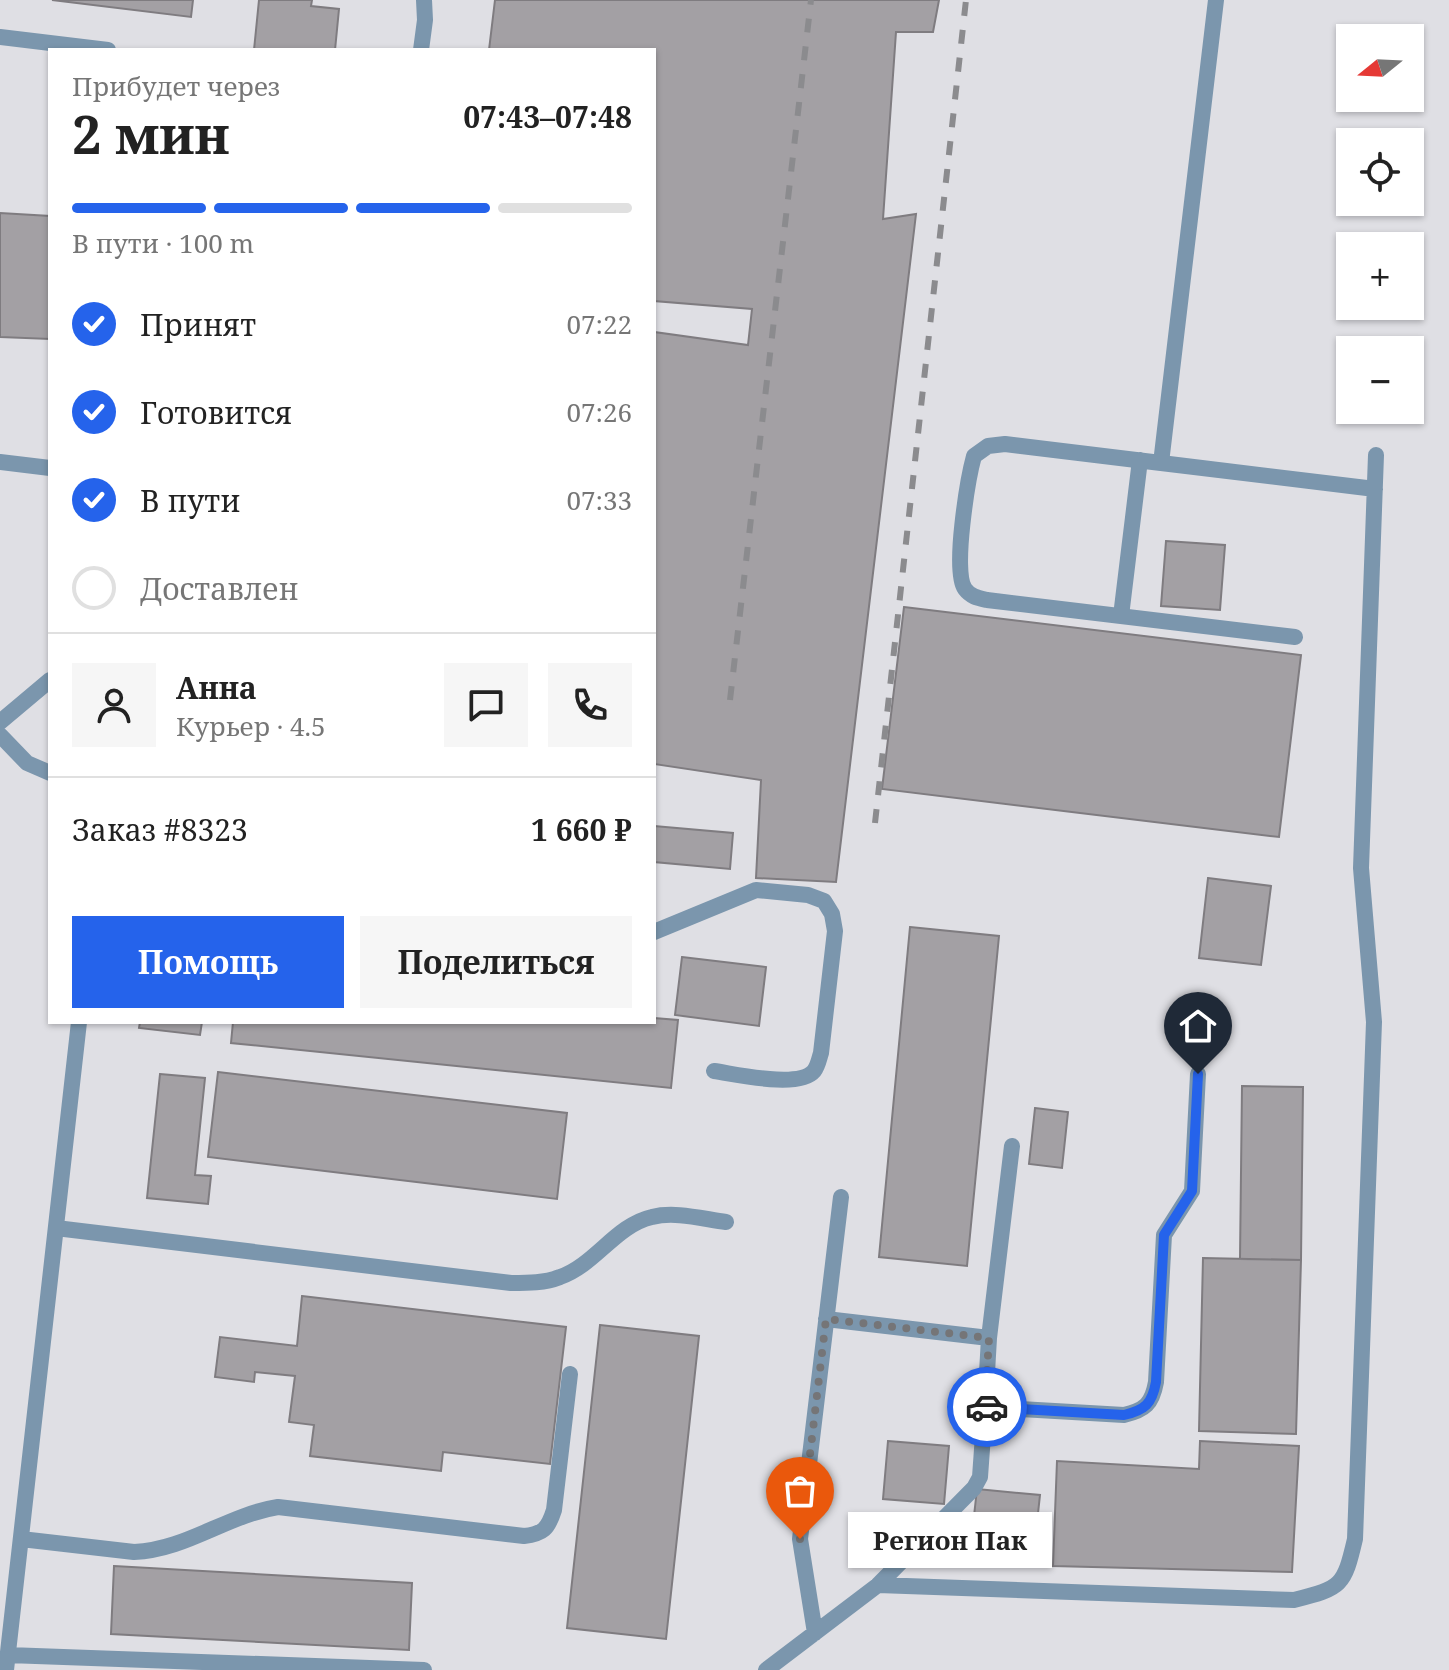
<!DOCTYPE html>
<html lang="ru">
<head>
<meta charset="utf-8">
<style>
  body { margin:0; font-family:"Noto Serif",serif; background:#f6f6f6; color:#222; height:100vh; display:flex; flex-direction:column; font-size:30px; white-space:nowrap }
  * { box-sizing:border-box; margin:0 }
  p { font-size:26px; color:#767676 }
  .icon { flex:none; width:44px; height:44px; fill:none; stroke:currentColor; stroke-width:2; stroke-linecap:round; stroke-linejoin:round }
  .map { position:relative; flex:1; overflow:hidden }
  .sheet { position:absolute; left:48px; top:48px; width:608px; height:976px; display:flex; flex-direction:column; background:#fff; border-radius:0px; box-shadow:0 2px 6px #0004 }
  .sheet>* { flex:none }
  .needle { width:52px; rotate:252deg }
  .controls { position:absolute; left:1336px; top:24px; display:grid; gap:16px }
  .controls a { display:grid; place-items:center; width:88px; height:88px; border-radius:0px; background:#fff; box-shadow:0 2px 6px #0004; font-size:40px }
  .pin { position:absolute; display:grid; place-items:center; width:68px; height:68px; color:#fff; margin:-82px -34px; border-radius:50% 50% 50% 0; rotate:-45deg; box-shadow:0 0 8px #0007 }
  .pin .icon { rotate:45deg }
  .courier { position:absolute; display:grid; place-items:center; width:80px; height:80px; margin:-40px; border:6px solid #2563eb; border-radius:50%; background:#fff; color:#222; box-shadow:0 2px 10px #0007 }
  .bubble { position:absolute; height:56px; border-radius:0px; background:#fff; box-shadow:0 2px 6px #0004; font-size:26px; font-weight:700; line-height:56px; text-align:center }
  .summary em { font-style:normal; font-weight:700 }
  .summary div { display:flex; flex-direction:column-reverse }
  .summary { display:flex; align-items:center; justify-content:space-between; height:136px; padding:0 24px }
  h1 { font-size:52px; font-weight:700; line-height:60px }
  .bar { display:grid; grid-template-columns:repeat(4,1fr); gap:12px 8px; align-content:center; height:96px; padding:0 24px }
  .bar i { height:10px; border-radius:6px; background:#e0e0e0 }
  .bar .current { background:#2563eb }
  .bar p { grid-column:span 4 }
  .line { display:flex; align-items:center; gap:20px; padding:0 24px; border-top:2px solid #e0e0e0 }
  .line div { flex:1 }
  .round { display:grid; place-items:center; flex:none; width:84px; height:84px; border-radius:0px; background:#f6f6f6 }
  ol { padding:0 24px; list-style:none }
  li { display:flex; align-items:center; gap:24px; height:88px }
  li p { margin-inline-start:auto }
  li .icon { padding:8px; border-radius:50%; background:#2563eb; color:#fff; stroke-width:4 }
  li:last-child { color:#767676 }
  li i { width:44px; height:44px; border:4px solid #e0e0e0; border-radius:50% }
  .button { display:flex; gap:16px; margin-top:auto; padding:16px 24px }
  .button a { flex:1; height:92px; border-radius:0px; background:#2563eb; color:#fff; font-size:32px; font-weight:700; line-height:92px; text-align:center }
  .button a+a { background:#f6f6f6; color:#222 }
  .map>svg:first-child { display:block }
  .building { fill:#a3a0a4; stroke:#7f7c80; stroke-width:2 }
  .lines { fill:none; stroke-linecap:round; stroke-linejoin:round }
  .lane { stroke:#7b96ad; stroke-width:16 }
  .rail { stroke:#8b8b8e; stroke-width:6; stroke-dasharray:14 14; stroke-linecap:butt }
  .done { stroke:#757577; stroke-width:8; stroke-dasharray:0 14.4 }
  .route { stroke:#2563eb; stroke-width:10 }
</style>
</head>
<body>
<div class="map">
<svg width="1449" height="1670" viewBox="0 0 1449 1670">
  <rect width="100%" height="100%" fill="#dfdfe4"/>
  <!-- building -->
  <path class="building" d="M52,0H193L191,17Z
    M259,0H312L311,6L339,9L335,50H254Z
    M495,0H939L933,32H896L883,219L916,214L836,882L756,878L761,780L654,764V332L748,345L752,309L654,301V50H489Z
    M0,213L50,216V339L0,337Z
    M1166,541L1225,545L1220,610L1161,606Z
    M904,607L1301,655L1279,837L882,789Z
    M654,826L733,833L730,869L654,862Z
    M1208,878L1271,886L1261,965L1199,958Z
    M910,927L999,936L967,1266L879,1257Z
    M682,957L766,967L759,1026L675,1015Z
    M654,1018L678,1020L671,1088L231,1043L233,1022H654Z
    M140,1022H202L200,1035L139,1028Z
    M218,1072L567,1113L557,1199L208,1157Z
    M160,1074L205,1078L195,1175L211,1176L208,1204L147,1198Z
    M1242,1086L1303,1087L1301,1260L1240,1259Z
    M1035,1108L1068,1112L1062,1168L1029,1164Z
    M1203,1258L1301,1260L1296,1434L1199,1431Z
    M302,1296L566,1327L550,1464L443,1452L441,1471L310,1456L314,1425L289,1422L295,1376L255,1372L254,1382L215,1377L220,1337L297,1346Z
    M600,1325L699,1336L666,1639L567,1628Z
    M888,1441L949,1446L944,1504L883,1499Z
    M1200,1441L1299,1446L1292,1572L1053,1566L1057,1461L1199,1469Z
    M977,1489L1040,1495L1034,1550L971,1543Z
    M114,1566L412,1583L409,1650L111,1634Z"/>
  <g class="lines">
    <!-- lane -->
    <path class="lane" d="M1216,0L1161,463L1375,489
      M0,37L108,50
      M421,50L425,20L424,0
      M0,462L50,468
      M1161,463L1005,444L988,446L974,456C968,478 952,572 965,589C971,597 978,598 987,600L1295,637
      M1121,616L1140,460
      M0,722L50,680
      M0,735L27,763L50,773
      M654,932L756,890L808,895L824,901L832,914L835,931L821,1053C819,1059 818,1066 814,1071C799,1089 736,1074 714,1071
      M56,1228L511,1283C528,1283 545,1283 560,1277C595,1265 616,1225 652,1217C675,1211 703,1219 726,1222
      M826,1319L989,1338
      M985,1407L989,1338L1012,1146
      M21,1539L134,1552C186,1550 227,1515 278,1507L524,1536C543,1534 548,1529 554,1510L570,1374
      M878,1585L974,1488L980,1477L985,1407L1124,1415C1145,1410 1152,1404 1156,1382L1164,1235L1192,1191L1198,1074
      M815,1633L800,1539L841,1197
      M8,1655L424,1670
      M6,1670L79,1022
      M766,1670L878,1585L1294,1600C1342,1588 1344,1586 1355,1539L1374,1022L1361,868L1376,455"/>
    <!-- rail -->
    <path class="rail" d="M730,700L811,0
      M875,823L966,0"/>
  </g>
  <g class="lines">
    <!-- done -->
    <path class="done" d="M800,1539L826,1319L989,1338L985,1407H987"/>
    <!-- route -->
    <path class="route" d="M987,1407L1124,1415C1145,1410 1152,1404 1156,1382L1164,1235L1192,1191L1198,1074"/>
  </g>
</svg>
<div class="controls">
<a><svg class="needle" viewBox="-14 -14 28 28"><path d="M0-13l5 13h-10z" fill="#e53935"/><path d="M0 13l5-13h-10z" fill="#767676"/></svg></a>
<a><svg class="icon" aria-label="locate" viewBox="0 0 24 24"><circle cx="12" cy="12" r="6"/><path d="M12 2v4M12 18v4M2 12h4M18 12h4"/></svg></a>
<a>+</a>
<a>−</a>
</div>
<div class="pin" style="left:800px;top:1539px;background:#ea580c"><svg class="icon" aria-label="bag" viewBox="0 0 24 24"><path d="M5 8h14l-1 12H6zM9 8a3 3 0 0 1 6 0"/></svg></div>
<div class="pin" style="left:1198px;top:1074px;background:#1f2937"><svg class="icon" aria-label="home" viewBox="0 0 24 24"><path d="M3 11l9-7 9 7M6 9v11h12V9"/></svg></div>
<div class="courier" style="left:987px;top:1407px"><svg class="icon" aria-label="car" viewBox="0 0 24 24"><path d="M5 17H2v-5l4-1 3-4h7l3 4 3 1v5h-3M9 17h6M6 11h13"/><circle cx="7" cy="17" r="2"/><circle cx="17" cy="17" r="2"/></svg></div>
<div class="bubble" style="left:848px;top:1512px;width:204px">Регион Пак</div>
<section class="sheet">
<div class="summary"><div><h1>2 мин</h1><p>Прибудет через</p></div><em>07:43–07:48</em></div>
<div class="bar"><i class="current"></i><i class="current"></i><i class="current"></i><i></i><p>В пути · 100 m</p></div>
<ol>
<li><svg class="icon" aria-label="check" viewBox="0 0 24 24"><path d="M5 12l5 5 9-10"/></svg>Принят<p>07:22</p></li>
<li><svg class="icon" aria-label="check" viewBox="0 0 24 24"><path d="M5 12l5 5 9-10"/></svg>Готовится<p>07:26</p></li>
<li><svg class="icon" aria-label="check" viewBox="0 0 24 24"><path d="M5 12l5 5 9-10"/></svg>В пути<p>07:33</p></li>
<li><i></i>Доставлен</li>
</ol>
<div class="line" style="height:144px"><a class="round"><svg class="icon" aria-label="person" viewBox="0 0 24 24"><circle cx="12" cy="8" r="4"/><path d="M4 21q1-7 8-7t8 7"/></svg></a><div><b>Анна</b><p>Курьер · 4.5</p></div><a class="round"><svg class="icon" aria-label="chat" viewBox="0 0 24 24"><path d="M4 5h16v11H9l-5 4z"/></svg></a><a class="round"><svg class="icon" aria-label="phone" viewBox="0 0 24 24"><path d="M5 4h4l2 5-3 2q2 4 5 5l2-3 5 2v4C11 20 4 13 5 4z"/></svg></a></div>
<div class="line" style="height:104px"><div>Заказ #8323</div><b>1 660 ₽</b></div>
<div class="button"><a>Помощь</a><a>Поделиться</a></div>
</section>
</div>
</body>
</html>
